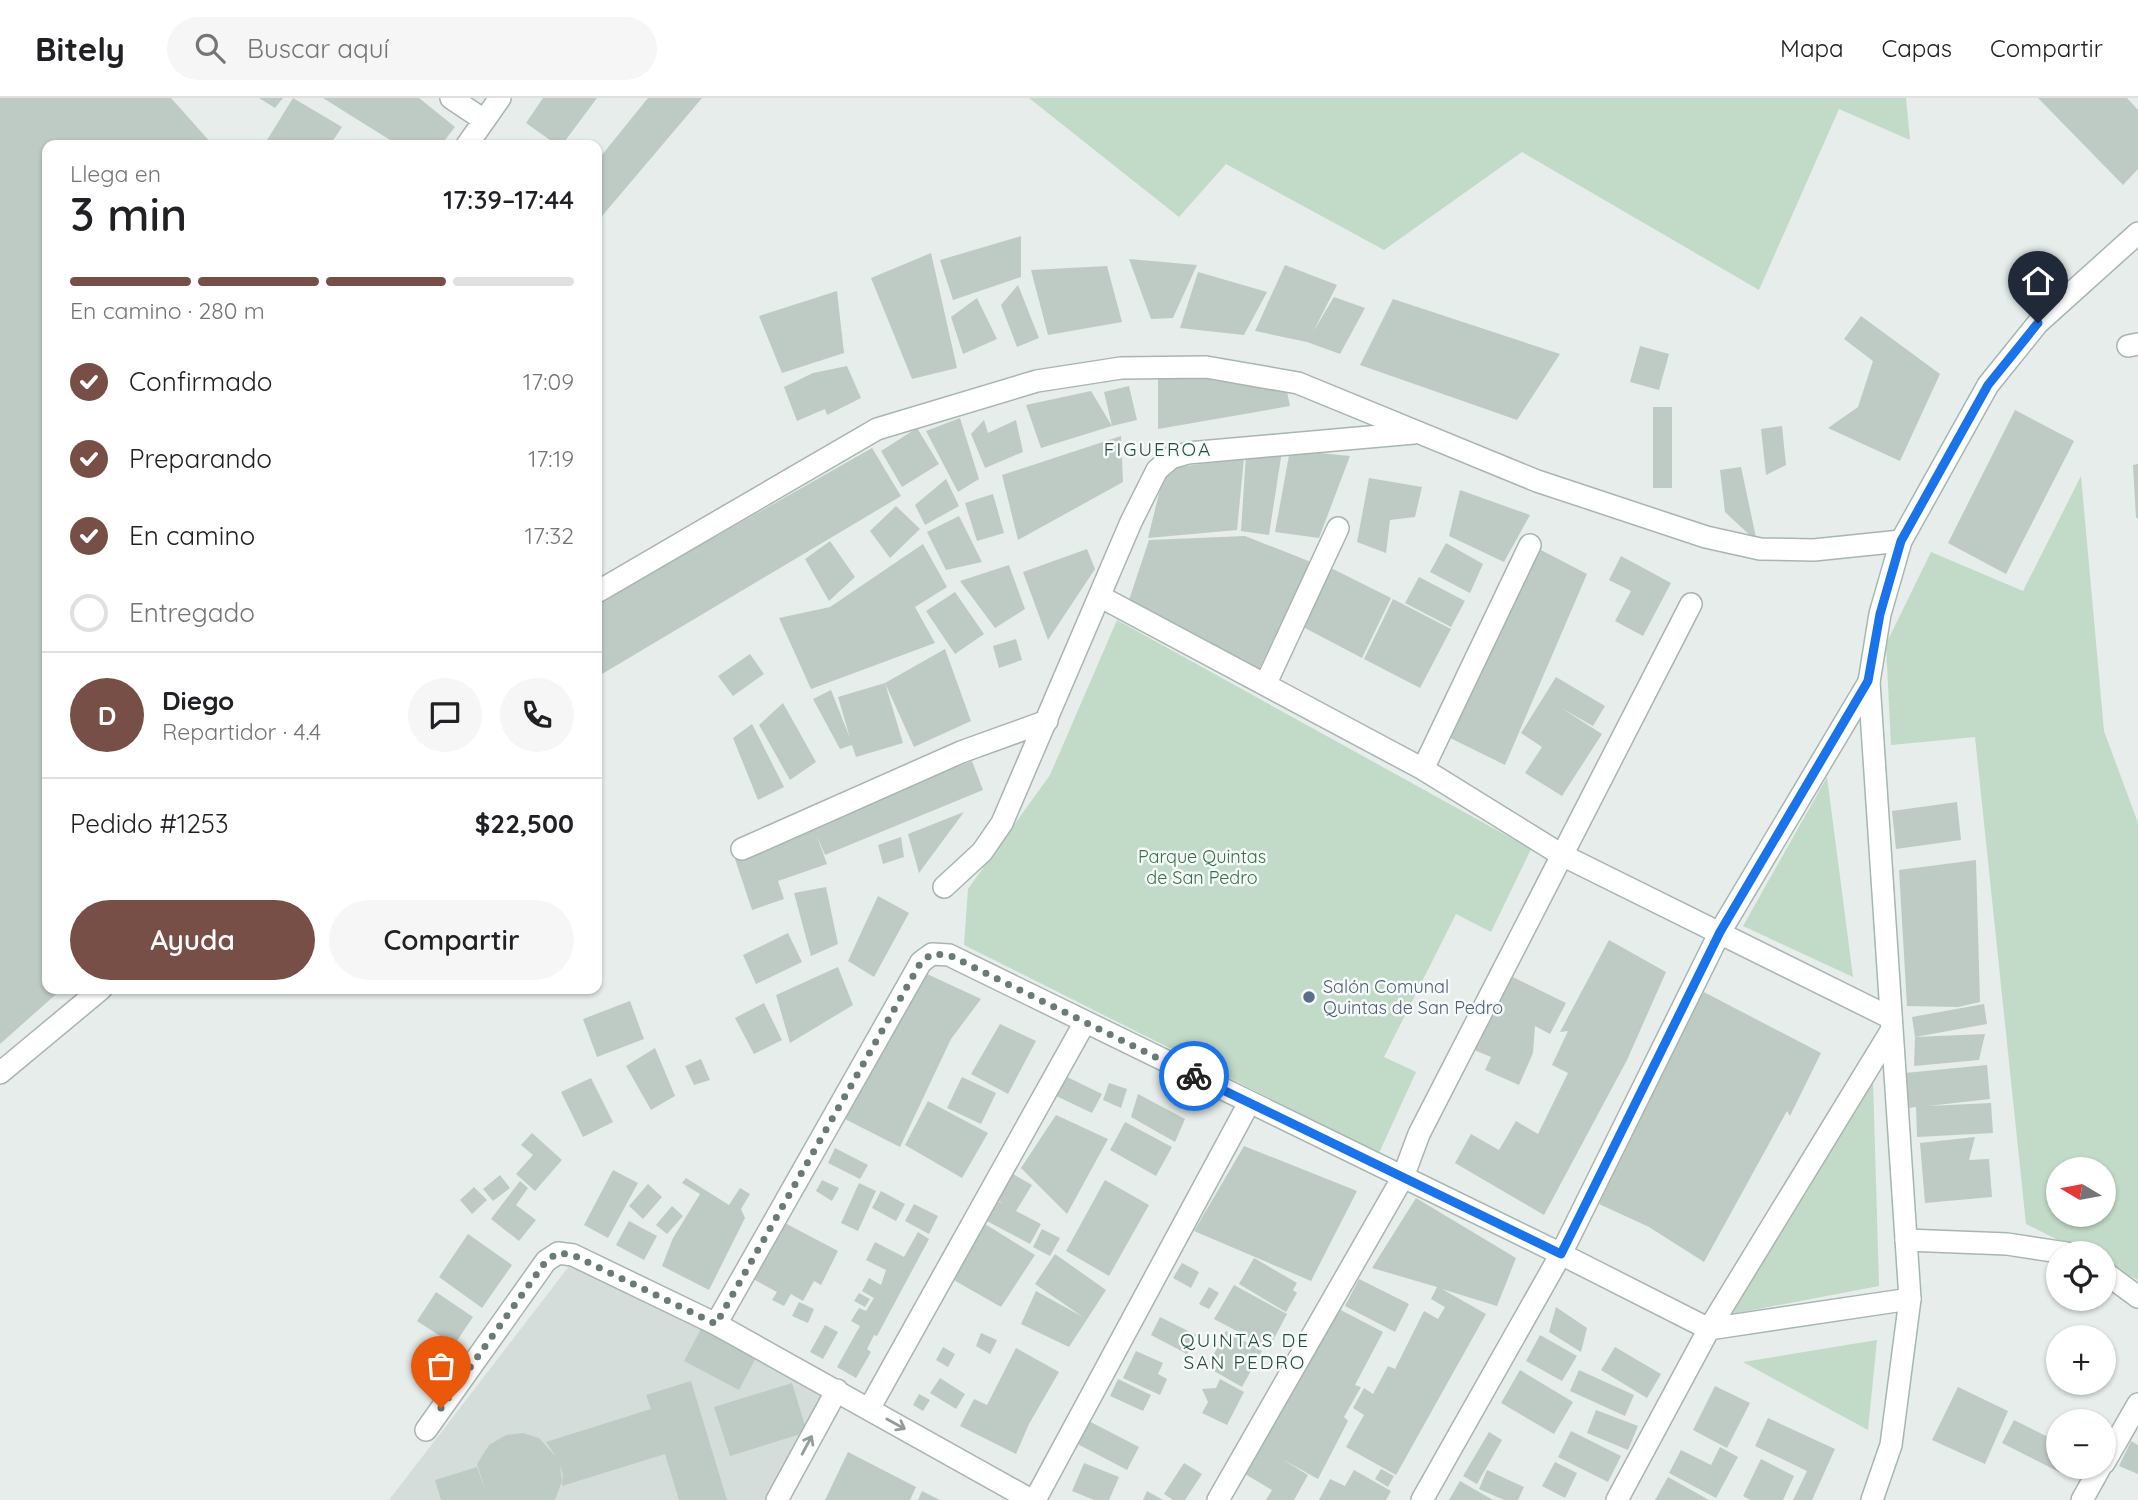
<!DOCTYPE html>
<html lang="es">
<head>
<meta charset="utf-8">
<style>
  body { margin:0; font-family:Quicksand,sans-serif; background:#f6f6f6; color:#202124; height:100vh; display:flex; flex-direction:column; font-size:26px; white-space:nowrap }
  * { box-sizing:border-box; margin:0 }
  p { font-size:23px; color:#757577 }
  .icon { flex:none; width:38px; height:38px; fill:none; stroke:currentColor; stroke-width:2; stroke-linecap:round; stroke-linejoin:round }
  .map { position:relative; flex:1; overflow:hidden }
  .details { position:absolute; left:42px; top:42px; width:560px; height:854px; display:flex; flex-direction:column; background:#fff; border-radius:14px; box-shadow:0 2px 5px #0004 }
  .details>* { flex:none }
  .needle { width:46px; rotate:280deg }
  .tools { position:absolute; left:2046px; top:1059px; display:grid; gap:14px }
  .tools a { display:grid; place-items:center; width:70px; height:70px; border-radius:50%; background:#fff; box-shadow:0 2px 5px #0004; font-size:35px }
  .pin { position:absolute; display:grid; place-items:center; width:60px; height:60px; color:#fff; margin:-72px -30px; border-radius:50% 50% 50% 0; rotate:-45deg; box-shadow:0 0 7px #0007 }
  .pin .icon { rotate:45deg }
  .courier { position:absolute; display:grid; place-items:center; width:70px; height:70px; margin:-35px; border:5px solid #1a73e8; border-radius:50%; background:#fff; color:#222; box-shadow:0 2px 9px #0007 }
  .head em { font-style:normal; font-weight:600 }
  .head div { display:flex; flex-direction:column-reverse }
  .head { display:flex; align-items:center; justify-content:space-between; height:119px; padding:0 28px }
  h1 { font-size:46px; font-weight:600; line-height:52px }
  .bar { display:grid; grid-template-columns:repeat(4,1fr); gap:10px 7px; align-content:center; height:84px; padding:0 28px }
  .bar i { height:9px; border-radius:5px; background:#e0e0e0 }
  .bar .current { background:#774f46 }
  .bar p { grid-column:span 4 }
  .line { display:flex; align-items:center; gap:18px; padding:0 28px; border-top:2px solid #e0e0e0 }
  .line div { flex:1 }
  .round { display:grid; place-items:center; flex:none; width:74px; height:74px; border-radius:37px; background:#f6f6f6 }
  ol { padding:0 28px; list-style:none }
  li { display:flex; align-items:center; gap:21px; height:77px }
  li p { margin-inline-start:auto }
  li .icon { padding:7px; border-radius:50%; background:#774f46; color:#fff; stroke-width:4 }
  li:last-child { color:#757577 }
  li i { width:38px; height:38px; border:4px solid #e0e0e0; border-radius:50% }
  .primary-button { display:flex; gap:14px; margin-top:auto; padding:14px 28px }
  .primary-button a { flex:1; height:80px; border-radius:42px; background:#774f46; color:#fff; font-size:28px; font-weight:600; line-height:80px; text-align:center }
  .primary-button a+a { background:#f6f6f6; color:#202124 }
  header { display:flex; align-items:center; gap:42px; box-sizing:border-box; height:98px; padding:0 35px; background:#fff; border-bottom:2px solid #e0e0e0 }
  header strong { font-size:33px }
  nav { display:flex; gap:38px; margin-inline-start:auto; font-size:24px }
  .search { width:490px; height:63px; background:#f6f6f6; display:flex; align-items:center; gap:18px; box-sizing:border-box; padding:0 24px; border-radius:38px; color:#757577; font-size:26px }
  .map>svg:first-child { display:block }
  .built { fill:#d4ddd9 }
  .green { fill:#c1dbc8; fill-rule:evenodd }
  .building { fill:#becbc5 }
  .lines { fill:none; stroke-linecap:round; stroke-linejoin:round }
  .street-casing { stroke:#a9b5b0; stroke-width:24 }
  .secondary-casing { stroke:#a5b7b1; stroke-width:24 }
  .street { stroke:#fff; stroke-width:21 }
  .secondary { stroke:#fff; stroke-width:21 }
  .oneway { stroke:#939e9a }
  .done { stroke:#6a7b75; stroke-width:7; stroke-dasharray:0 12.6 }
  .route { stroke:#1a73e8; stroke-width:9 }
  .service-dot { fill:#5c6f8a; stroke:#f6faf8; stroke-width:2.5 }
  .labels { text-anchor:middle; stroke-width:5; stroke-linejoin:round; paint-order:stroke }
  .park-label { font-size:18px; fill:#35704a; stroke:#f6faf8 }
  .service-label { font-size:18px; fill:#4e5e75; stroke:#f6faf8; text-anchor:start }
  .neighbourhood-label { font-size:19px; letter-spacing:2px; fill:#254d42; stroke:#f6faf8 }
</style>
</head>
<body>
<header>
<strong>Bitely</strong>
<div class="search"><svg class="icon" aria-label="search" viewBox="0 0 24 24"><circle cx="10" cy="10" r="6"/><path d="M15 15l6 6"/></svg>Buscar aquí</div>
<nav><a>Mapa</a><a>Capas</a><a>Compartir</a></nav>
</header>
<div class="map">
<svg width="2138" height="1402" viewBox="0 0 2138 1402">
  <rect width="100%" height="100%" fill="#e6edea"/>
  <!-- built -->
  <path class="built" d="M580,1154L846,1295L789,1402H389Z"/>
  <!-- green -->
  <path class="green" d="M1029,0H1906L1910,42L1839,11L1759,192L1522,54L1384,152L1226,66L1179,119Z
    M2081,378L2104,633L2138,725V1182L2104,1165V1155H2084L2026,1126L1975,639L1891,647L1886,546L1931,454L2023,493ZM2058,1071H2104V1116H2058Z
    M1117,522L1531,751L1491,834L1456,816L1384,959L1416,974L1379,1055L964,847L968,791L1050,677Z
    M1827,679L1853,879L1743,828Z
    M1873,982L1879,1188L1732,1216Z
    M1877,1242L1868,1332L1743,1264Z"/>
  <!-- building -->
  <path class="building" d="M0,0H171L213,47H47V891H62L0,946Z
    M259,0H283L275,10Z
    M293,0L342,29L330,47H264Z
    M323,0H419L455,29L441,47H398Z
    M543,0H597L562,47H557L526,25Z
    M648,0H702L597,124V63Z
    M2038,0H2127L2138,12V71L2123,87Z
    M1021,138V179L953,202L940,162Z
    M931,155L957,270L912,281L871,180Z
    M1129,161L1197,167L1173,220L1151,221Z
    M1285,167L1337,187L1313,234L1334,199L1365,210L1340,256L1307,244L1255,233Z
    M1107,168L1122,224L1048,237L1031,172Z
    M1198,174L1267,194L1244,237L1180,230Z
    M1018,187L1039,240L1017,249L1001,207Z
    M837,193L844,255L782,275L759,218Z
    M977,200L997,241L963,256L951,219Z
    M1393,201L1560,256L1517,322L1360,267Z
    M1861,218L1940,276L1900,363L1828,330L1858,309L1873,263L1844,241Z
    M1640,248L1669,256L1659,292L1630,284Z
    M847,268L861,300L827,317L825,311L797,323L784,289L813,275Z
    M1158,274L1286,289L1290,308L1158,331Z
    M1129,288L1137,322L1112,328L1104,294Z
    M1091,293L1112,328L1041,350L1026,307Z
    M1653,309H1672V390H1653Z
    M2015,312L2074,343L2006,476L1948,445Z
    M960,320L979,381L958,394L926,333Z
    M984,322L988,335L1016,322L1023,354L985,370L971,336Z
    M1782,328L1786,367L1766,377L1761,331Z
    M917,330L939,366L902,389L881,353Z
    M1121,338L1123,384L1018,442L1002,377Z
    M872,350L901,398L597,579V506Z
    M1290,352L1350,358L1319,440L1275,434Z
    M1282,353L1269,437L1241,433L1246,356Z
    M1244,360L1237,432L1148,440L1165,371Z
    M2138,366V420H2136L2133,367Z
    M1741,369L1757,444L1725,414L1720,372Z
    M1369,380L1422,389L1415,419L1390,422L1386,455L1357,444Z
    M946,381L959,408L925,427L915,407Z
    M1460,392L1530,417L1504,464L1449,438Z
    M993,396L1004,435L977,443L965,405Z
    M896,408L920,431L890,460L870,433Z
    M959,418L982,464L946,472L927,434Z
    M1245,438L1311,464L1259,571L1127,508L1149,442Z
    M830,443L855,479L829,503L805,461Z
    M1446,445L1483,466L1470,495L1430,474Z
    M923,446L947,489L915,509L935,545L811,591L779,520L830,509Z
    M1537,450L1587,476L1505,667L1444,637Z
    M1087,451L1095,471L1048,542L1023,474Z
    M1621,458L1671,485L1643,538L1615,523L1631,493L1609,482Z
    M1009,467L1025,511L995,530L960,483Z
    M1331,470L1391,500L1362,560L1303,529Z
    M1419,479L1465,503L1451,529L1405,505Z
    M955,494L984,536L955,556L926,513Z
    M1393,501L1451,531L1420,590L1364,561Z
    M1016,541L1022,562L999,570L993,548Z
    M945,551L971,623L914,649L885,585L903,645L856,659L852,647L840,651L813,601L831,592L850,640L838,599L885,585Z
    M750,556L764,576L733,598L718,578Z
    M1556,579L1605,608L1593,628L1561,610L1602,636L1562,698L1525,675L1542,649L1521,635Z
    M783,605L816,664L790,682L759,627Z
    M752,626L784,689L758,702L733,640Z
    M972,663L983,692L825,757L816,736L827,766L778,783L784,801L752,812L735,761L812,723Z
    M1957,704L1961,742L1896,751L1892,713Z
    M964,714L919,775L908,736Z
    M901,739L904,759L883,766L878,747Z
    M1976,762L1980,904L1958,909L1907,908L1899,772Z
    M826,789L838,846L811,858L794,795Z
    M878,798L909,815L874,879L848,863Z
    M788,835L802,864L756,886L743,857Z
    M1609,842L1666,874L1627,962L1544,1117L1455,1065L1471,1036L1499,1052L1516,1023L1538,1036L1568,975L1552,967L1568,933L1560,934Z
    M838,869L853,907L790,945L776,897Z
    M925,875L981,901L951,941L900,1049L839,1018L868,970L873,972Z
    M1513,879L1566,905L1550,936L1535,928L1533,955L1519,987L1485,972L1491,959L1467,949L1491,907Z
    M1700,892L1821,955L1790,1018L1787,1013L1704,1164L1649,1129L1599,1106Z
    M630,903L644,941L597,959L583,921Z
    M764,905L782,942L754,956L735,920Z
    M1984,906L1987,926L1915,939L1912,919Z
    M1000,926L1036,943L1008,996L971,976Z
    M1985,936L1979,962L1914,968L1915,939Z
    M655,950L675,998L651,1012L626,968Z
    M701,961L710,982L694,987L685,968Z
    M1987,967L1990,1001L1928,1008L1991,1005L1993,1035L1917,1039L1916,1009L1908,1010L1905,975Z
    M1061,976L1102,996L1092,1015L1052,996Z
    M962,979L996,995L981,1026L947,1010Z
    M591,980L613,1024L583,1039L561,994Z
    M1109,985L1127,991L1121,1010L1103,1002Z
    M1138,996L1185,1021L1175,1044L1131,1019Z
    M928,1003L988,1035L962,1080L905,1047Z
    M1056,1017L1108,1041L1067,1116L1021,1070Z
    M1125,1024L1172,1049L1156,1078L1110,1052Z
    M532,1035L562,1062L535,1093L516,1076L533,1057L521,1047Z
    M1975,1039L1969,1062L1989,1061L1992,1099L1925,1105L1920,1045Z
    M1244,1048L1357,1093L1311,1183L1194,1133Z
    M835,1050L868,1067L860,1081L828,1065Z
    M613,1072L638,1085L608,1140L584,1127Z
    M1013,1076L1032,1087L1016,1113L1041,1126L1030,1146L983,1121L993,1100L1003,1106L997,1101Z
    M500,1077L510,1090L493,1103L483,1091Z
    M686,1080L729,1107L740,1090L750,1096L741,1111L745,1120L709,1192L662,1168L673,1140L700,1096L682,1085Z
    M822,1082L839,1090L832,1103L816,1093Z
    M1105,1082L1149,1107L1109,1178L1066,1153Z
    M520,1083L528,1090L516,1107L536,1122L519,1143L491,1121Z
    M859,1085L876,1093L858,1133L841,1125Z
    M648,1086L662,1099L643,1121L629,1108Z
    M474,1089L487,1102L472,1116L460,1102Z
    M881,1093L905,1106L896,1123L872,1110Z
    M1416,1100L1516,1160L1497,1208L1442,1191L1486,1216L1396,1377L1346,1349L1364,1317L1353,1310L1364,1290L1373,1296L1388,1268L1395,1271L1424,1213L1438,1221L1445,1209L1431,1201L1437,1189L1372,1170Z
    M914,1106L938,1118L929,1136L905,1123Z
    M672,1108L683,1118L667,1136L656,1127Z
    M629,1123L657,1138L644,1162L616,1147Z
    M783,1124L838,1153L821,1187L814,1183L803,1203L791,1196L784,1208L772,1202L777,1194L753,1181Z
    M985,1126L1035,1157L1001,1209L952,1181Z
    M1042,1131L1060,1140L1050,1158L1033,1149Z
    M918,1134L929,1141L877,1238L874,1237L867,1251L871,1254L856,1280L837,1269L860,1228L851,1223L859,1210L866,1213L874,1200L862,1193L869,1180L881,1187L886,1172L866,1162L875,1144L904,1159Z
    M468,1136L512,1167L482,1210L439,1179Z
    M1055,1156L1106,1192L1069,1249L1021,1226L1036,1193L1083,1219L1035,1186Z
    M1254,1160L1297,1185L1293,1192L1297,1195L1286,1214L1239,1186Z
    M1182,1165L1199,1174L1191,1190L1173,1180Z
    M1359,1181L1409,1206L1395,1234L1345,1208Z
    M1234,1187L1287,1216L1269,1250L1214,1221Z
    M1209,1189L1219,1195L1209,1211L1199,1206Z
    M436,1194L473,1219L454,1247L417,1223Z
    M859,1195L870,1201L865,1209L854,1203Z
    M799,1204L814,1211L808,1225L792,1218Z
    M1333,1208L1383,1234L1355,1287L1361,1289L1344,1319L1348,1323L1318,1381L1282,1361L1308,1377L1294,1402H1266L1272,1392L1240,1373Z
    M1556,1209L1587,1230L1581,1254L1549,1234Z
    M1160,1219L1196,1237L1187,1256L1151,1237Z
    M704,1225L759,1254L739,1292L684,1263Z
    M825,1227L838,1234L823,1261L810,1254Z
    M1226,1233L1262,1253L1242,1289L1207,1269Z
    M981,1235L997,1242L990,1256L976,1248Z
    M1540,1237L1577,1258L1562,1283L1526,1263Z
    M943,1249L955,1256L948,1269L936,1262Z
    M1615,1249L1661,1276L1647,1300L1601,1272Z
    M1016,1250L1059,1274L1029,1326L1016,1356L960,1328L974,1301L987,1307Z
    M1136,1253L1163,1265L1158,1276L1167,1281L1160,1297L1123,1280Z
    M1520,1272L1573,1304L1554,1336L1501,1305Z
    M1579,1272L1634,1297L1625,1318L1570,1293Z
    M940,1280L965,1296L956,1311L930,1295Z
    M1118,1281L1151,1297L1143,1313L1110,1298Z
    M1220,1281L1244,1294L1227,1327L1202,1315L1208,1304L1202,1291L1216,1290Z
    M691,1283L727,1402H679L665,1356L562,1388L563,1377L560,1367L562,1383L555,1402H441L435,1382L477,1369L487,1397L477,1366L489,1347L506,1337L523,1335L539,1340L557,1360L546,1344L651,1311L646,1297Z
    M792,1285L807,1334L730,1358L714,1309Z
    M1715,1288L1750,1305L1727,1350L1693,1332Z
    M1958,1289L2008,1313L1985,1366L1932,1342Z
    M919,1296L930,1302L923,1313L913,1307Z
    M1596,1312L1638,1328L1628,1352L1587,1335Z
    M1081,1319L1139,1349L1127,1372L1070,1342Z
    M1768,1320L1835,1351L1812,1402H1793L1807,1373L1755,1348Z
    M2014,1322L2058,1344V1368H2069L2067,1378L2002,1345Z
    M1571,1333L1621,1358L1608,1384L1558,1359Z
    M1489,1334L1502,1342L1477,1386L1463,1378Z
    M2131,1343L2138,1347V1376L2119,1368Z
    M1720,1349L1738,1359L1716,1400L1669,1375L1681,1352L1711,1367Z
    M848,1354L916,1389L910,1402H825Z
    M1761,1361L1794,1378L1783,1402H1751L1743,1398Z
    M1555,1364L1577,1375L1565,1400L1542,1388Z
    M1084,1365L1119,1379L1109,1402H1094L1072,1393Z
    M1184,1365L1202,1376L1185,1402H1173L1164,1396Z
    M1381,1371L1394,1378L1388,1389L1375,1381Z
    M1354,1372L1391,1393L1386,1402H1319L1330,1381L1345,1388Z
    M1487,1372L1524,1389L1518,1402H1504L1479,1391Z
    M1668,1379L1709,1402H1655Z
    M1460,1383L1493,1402H1449Z
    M922,1393L940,1402H918Z
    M1147,1393L1163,1402H1143Z"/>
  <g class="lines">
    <defs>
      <path id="street" d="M451,0L484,22
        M467,47L500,0
        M2128,248L2138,246
        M597,494L877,331L1037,283L1121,270L1206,269L1298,285L1537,383L1706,439L1760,451L1814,452L1901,443
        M1101,499L1423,671L1560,756L1891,920
        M1266,585L1338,430
        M1423,671L1530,447
        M742,751L961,654L1047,623
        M944,789L982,754L1002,725L1131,424L1157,372L1171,360L1188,355L1414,335
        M0,975L101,891
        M1906,1142L2007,1146L2066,1155
        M2104,1174L2138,1199
        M716,1226L921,864L932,856L949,857L1561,1156L1709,1231L1910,1201
        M869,1311L1085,924
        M426,1332L546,1163L558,1155L573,1157L716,1226L1031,1402
        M2104,1365L2138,1306
        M777,1402L837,1292
        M1035,1402L1249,1005
        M1218,1402L1403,1079L1419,1036L1691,506
        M1422,1402L1561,1156L1720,834L1869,584
        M1617,1402L1709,1231L1891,933
        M2082,1402L2101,1368"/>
      <path id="secondary" d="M1872,1402L1891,1347L1910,1201L1869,584L1880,516L1901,443L1988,287L2038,225L2138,135"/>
    </defs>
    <!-- street casing -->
    <use href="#street" class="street-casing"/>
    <!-- secondary casing -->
    <use href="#secondary" class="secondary-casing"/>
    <!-- street -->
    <use href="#street" class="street"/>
    <!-- secondary -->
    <use href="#secondary" class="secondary"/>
  </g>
  <!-- one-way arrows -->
  <defs><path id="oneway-shaft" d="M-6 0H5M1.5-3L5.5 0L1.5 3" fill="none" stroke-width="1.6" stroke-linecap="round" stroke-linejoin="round" transform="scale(1.75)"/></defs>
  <g class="oneway">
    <use href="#oneway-shaft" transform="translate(896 1326) rotate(29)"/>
    <use href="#oneway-shaft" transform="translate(807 1347) rotate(-62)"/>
  </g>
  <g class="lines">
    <!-- done -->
    <path class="done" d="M441,1310L546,1163L558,1155L573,1157L716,1226L921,864L932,856L949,857L1194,978"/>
    <!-- route -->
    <path class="route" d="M1194,978L1561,1156L1720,834L1868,583L1880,516L1901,443L1988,287L2038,225"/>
  </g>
  <!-- markers -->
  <circle class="service-dot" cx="1309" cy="899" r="7"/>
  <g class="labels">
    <!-- park labels -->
    <g class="park-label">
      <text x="1202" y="765">Parque Quintas<tspan x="1202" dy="21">de San Pedro</tspan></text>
    </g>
    <!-- service labels -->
    <g class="service-label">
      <text x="1323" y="895">Salón Comunal<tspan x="1323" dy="21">Quintas de San Pedro</tspan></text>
    </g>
    <!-- neighbourhood labels -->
    <g class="neighbourhood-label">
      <text x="1158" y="358">FIGUEROA</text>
      <text x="1245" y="1249">QUINTAS DE<tspan x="1245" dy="22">SAN PEDRO</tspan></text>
    </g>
  </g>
</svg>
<div class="tools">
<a><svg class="needle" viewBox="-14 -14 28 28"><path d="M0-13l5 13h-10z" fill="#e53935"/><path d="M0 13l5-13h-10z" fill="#757577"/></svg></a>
<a><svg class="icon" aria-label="locate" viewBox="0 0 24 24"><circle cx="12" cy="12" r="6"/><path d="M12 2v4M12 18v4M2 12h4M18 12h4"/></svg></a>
<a>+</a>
<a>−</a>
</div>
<div class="pin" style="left:441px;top:1310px;background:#ea580c"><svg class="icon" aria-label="bag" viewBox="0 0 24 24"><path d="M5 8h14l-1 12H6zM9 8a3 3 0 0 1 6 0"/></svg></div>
<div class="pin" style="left:2038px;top:225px;background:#1f2937"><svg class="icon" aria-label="home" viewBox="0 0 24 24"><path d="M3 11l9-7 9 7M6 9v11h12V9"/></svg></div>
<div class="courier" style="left:1194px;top:978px"><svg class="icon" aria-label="bike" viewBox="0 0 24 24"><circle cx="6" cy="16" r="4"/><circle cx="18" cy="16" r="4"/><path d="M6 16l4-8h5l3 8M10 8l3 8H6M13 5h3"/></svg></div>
<section class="details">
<div class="head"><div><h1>3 min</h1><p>Llega en</p></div><em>17:39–17:44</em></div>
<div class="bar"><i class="current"></i><i class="current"></i><i class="current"></i><i></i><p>En camino · 280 m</p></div>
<ol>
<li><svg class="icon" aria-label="check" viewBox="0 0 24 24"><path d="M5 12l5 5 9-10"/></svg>Confirmado<p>17:09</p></li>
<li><svg class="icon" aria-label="check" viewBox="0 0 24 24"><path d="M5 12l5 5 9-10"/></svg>Preparando<p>17:19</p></li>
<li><svg class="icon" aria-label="check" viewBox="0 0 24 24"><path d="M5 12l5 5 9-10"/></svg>En camino<p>17:32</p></li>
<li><i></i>Entregado</li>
</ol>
<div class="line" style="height:126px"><b class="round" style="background:#774f46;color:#fff">D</b><div><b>Diego</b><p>Repartidor · 4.4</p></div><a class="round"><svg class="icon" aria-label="chat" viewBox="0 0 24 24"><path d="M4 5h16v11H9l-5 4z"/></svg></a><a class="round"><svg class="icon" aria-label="phone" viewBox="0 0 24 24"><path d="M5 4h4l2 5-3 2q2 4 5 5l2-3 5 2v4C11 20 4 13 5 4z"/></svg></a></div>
<div class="line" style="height:91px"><div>Pedido #1253</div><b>$22,500</b></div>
<div class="primary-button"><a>Ayuda</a><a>Compartir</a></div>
</section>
</div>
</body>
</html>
